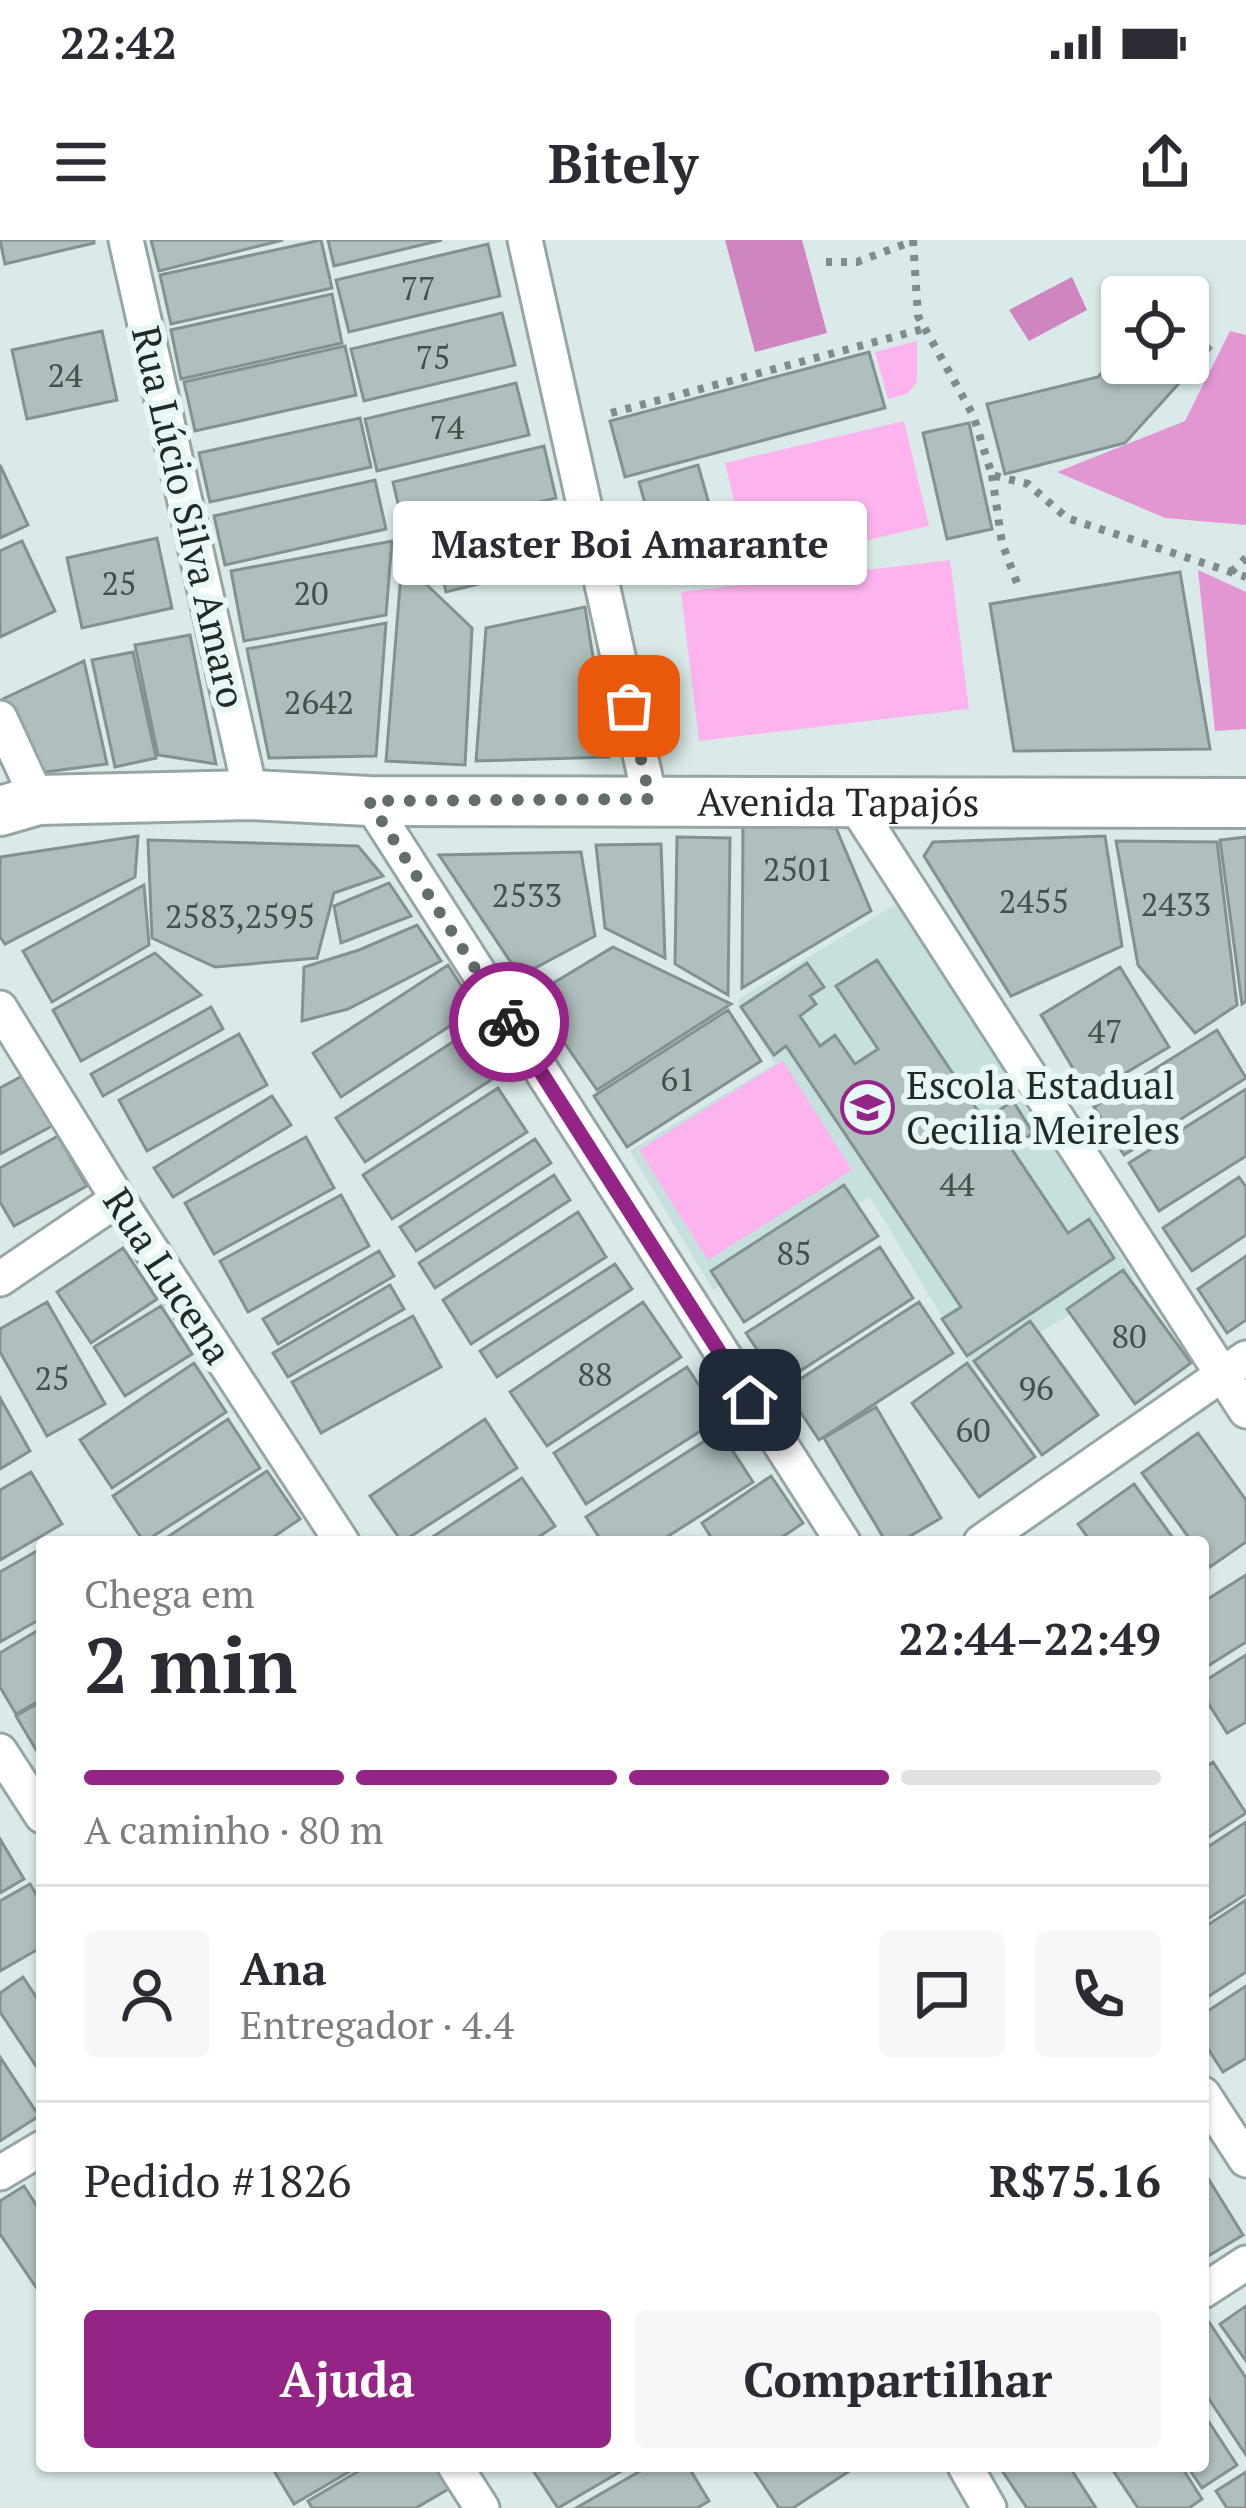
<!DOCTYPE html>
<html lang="pt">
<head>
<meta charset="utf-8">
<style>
  body { margin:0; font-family:"PT Serif",serif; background:#f7f7f7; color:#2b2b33; height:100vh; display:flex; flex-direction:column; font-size:45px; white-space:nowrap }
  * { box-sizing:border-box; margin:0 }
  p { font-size:39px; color:#7c7c81 }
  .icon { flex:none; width:66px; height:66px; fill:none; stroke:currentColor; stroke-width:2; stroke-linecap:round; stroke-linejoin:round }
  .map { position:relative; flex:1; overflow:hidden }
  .details { position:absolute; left:36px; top:1296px; width:1173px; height:936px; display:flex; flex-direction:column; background:#fff; border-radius:12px; box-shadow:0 3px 9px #0004 }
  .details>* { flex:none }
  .controls { position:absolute; left:1101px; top:36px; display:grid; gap:24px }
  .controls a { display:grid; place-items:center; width:108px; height:108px; border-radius:12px; background:#fff; box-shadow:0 3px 9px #0004; font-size:60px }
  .pin { position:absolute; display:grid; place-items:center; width:102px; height:102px; color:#fff; margin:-51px; border-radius:24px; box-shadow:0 6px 18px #0006 }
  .courier { position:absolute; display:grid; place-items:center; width:120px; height:120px; margin:-60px; border:9px solid #942586; border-radius:50%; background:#fff; color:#222; box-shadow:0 3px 15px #0007 }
  .bubble { position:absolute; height:84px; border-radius:12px; background:#fff; box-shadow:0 3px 9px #0004; font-size:39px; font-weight:600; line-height:84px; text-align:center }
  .headline em { font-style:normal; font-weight:600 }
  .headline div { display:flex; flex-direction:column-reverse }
  .headline { display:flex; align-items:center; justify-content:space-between; height:204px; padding:0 48px }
  h1 { font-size:78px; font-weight:600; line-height:90px }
  .bar { display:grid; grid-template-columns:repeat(4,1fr); gap:18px 12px; align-content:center; height:144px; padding:0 48px }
  .bar i { height:15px; border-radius:9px; background:#e1e1e2 }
  .bar .on { background:#942586 }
  .bar p { grid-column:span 4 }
  .line { display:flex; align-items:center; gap:30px; padding:0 48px; border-top:3px solid #e1e1e2 }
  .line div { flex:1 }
  .round { display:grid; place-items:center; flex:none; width:126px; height:126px; border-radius:12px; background:#f7f7f7 }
  .button { display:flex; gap:24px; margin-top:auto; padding:24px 48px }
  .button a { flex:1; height:138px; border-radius:12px; background:#942586; color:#fff; font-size:48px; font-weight:600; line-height:138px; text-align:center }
  .button a+a { background:#f7f7f7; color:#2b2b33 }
  .status { display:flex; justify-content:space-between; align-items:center; height:84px; padding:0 60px; background:#fff; direction:ltr }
  .status svg { height:33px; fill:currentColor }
  header { display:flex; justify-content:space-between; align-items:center; height:156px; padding:0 48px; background:#fff; font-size:54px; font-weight:600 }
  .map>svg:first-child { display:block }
  .built { fill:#c6e0de }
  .green { fill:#fdb4ee }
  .forest { fill:#e297d3 }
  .water { fill:#ce85c0 }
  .building { fill:#aebfbd; stroke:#829291; stroke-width:3 }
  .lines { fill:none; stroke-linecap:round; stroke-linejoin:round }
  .minor-casing { stroke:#96a6a5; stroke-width:39 }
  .secondary-casing { stroke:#96a6a5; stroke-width:54 }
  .path { stroke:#808c8b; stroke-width:8; stroke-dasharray:6 9; stroke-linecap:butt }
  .minor { stroke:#fff; stroke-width:33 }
  .secondary { stroke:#fff; stroke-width:48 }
  .done { stroke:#636d6c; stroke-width:12; stroke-dasharray:0 21.6 }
  .route { stroke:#942586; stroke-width:15 }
  .labels { text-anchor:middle; stroke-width:12; stroke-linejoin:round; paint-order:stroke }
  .number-label { font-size:33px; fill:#464e4e }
  .street-label { font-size:39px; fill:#232929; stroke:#e6f7f6 }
  .poi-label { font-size:39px; fill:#232929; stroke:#e6f7f6; text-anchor:start }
</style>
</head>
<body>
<div class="status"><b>22:42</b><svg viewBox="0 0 49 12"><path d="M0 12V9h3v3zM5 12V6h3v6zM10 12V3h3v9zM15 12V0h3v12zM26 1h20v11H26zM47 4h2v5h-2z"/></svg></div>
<header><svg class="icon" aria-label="menu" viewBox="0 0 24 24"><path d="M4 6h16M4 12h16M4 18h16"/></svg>Bitely<svg class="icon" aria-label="share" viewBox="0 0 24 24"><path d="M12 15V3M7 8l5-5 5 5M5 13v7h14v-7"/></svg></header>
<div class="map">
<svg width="1246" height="2268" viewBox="0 0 1246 2268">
  <rect width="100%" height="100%" fill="#d9eae8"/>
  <!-- built -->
  <path class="built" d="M905,659L1133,1037L975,1131L870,957L713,1050L630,911L775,824L737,760Z"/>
  <!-- green -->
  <path class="green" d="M917,101V142L907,154L888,159L875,112Z
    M904,181L929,286L750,327L725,223Z
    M950,320L969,469L699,501L681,352Z
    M783,821L852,930L708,1020L639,910Z"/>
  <!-- forest -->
  <path class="forest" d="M1230,91L1246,95V285L1165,278L1057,232L1185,181Z
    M1198,330L1246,352V489L1215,491Z"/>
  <!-- water -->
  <path class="water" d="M725,0H802L827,93L755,112Z
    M1072,37L1087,70L1029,101L1009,70Z"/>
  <!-- building -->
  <path class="building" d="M0,0H94V3L5,24Z
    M151,0H283L159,31Z
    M321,0L332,48L171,84L160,35Z
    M328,0H442L334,26Z
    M488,4L500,56L349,92L336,40Z
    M332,54L342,103L181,139L171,90Z
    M502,73L515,125L364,161L351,109Z
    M1188,87L1211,108L1125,203L1005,234L987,164L1098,137L1122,110V123H1188Z
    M102,91L117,160L27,179L12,110Z
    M345,106L356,155L195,191L184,142Z
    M869,112L885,168L625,237L610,181Z
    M516,143L529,195L377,231L365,179Z
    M360,178L371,227L210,262L199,213Z
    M969,183L992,289L947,299L923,193Z
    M544,206L556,258L405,294L393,242Z
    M0,225L28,285L0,298Z
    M698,225L723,313L664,330L639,242Z
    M375,240L386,289L225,325L214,276Z
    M571,267L583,318L446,352L434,300Z
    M157,298L172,368L82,388L67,318Z
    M22,301L55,371L0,397V311Z
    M392,301L386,375L244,401L231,331Z
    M402,321L472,388L465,525L386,521Z
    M1180,332L1210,509L1014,511L990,364Z
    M585,367L609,517L476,521L486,388Z
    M386,383L376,516L269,518L247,409Z
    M190,395L216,524L158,515L135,405Z
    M133,412L156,518L115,527L92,420Z
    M84,421L107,524L37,533L3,459Z
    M743,584L836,588L871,671L742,748Z
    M138,596L135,637L5,704L0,697V617Z
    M1105,596L1122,706L1011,756L924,616L933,602Z
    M677,597L730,598L728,755L675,724Z
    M1246,597V761L1242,764L1220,600Z
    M148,600L358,606L383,636L334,653L317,718L215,727L152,698Z
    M1116,601L1217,602L1237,765L1195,793L1138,725Z
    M661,604L665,718L605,688L596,605Z
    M581,612L595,696L520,736L439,615Z
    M389,643L411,676L341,703L334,666Z
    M144,645L149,705L52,762L23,711Z
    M417,685L441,721L348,769L302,781L304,727L359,710Z
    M613,707L731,764L597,850L532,756Z
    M155,713L201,755L81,821L53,770Z
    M877,720L984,880L1013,861L1033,893L1011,908L1068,993L1089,979L1114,1018L967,1116L942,1079L961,1067L786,806L774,815L741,767L807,723L824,747L810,756L816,764L800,776L820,806L835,795L855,824L878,809L836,746Z
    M448,725L476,769L341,857L313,813Z
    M1120,727L1169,807L1089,855L1041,775Z
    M211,767L223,789L103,856L91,834Z
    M728,770L761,821L627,907L594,856Z
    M471,790L500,834L365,922L336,878Z
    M1217,790L1246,838L1124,915L1094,867Z
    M239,794L267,845L147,911L119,860Z
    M24,835L52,886L0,914V848Z
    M498,848L527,892L392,979L363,935Z
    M1246,849V916L1159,971L1129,923Z
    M272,856L291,885L173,957L154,928Z
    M58,896L87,946L14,986L0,962V928Z
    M306,897L334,948L214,1014L185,963Z
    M535,899L551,923L416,1011L400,987Z
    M554,935L570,960L435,1048L419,1023Z
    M1239,937L1246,947V995L1192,1031L1163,988Z
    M844,945L878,996L744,1082L711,1031Z
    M341,955L369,1006L248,1072L220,1021Z
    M578,972L606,1017L471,1104L443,1060Z
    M880,1007L913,1058L780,1144L746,1093Z
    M123,1008L157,1059L91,1103L57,1052Z
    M379,1011L394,1036L278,1104L263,1079Z
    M1246,1016V1080L1227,1093L1198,1049Z
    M615,1024L632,1049L497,1137L480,1111Z
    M1123,1030L1191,1123L1135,1164L1067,1069Z
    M390,1045L404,1069L288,1137L273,1113Z
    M47,1062L105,1164L47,1196L0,1112V1089Z
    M643,1062L681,1117L547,1206L510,1152Z
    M919,1062L953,1113L819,1200L785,1149Z
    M161,1066L192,1114L125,1156L94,1107Z
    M413,1076L441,1127L321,1193L292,1142Z
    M1030,1081L1098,1175L1042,1215L974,1121Z
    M194,1123L226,1172L112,1248L80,1200Z
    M967,1123L1035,1217L979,1257L912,1163Z
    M687,1127L721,1178L586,1264L554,1213Z
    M0,1158L30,1211L0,1229Z
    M876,1167L941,1278L900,1302H886L824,1198Z
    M228,1179L260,1228L144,1302L113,1256Z
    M485,1179L517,1228L402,1302L370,1256Z
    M720,1191L753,1242L659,1302H602L586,1277Z
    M1198,1193L1246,1260V1302L1210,1327L1203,1317V1302H1192L1142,1233Z
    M267,1231L300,1279L266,1302H160Z
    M31,1232L62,1284L0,1320V1250Z
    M771,1236L803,1283L775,1302H714L702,1283Z
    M522,1238L555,1286L531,1302H425Z
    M1134,1244L1176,1302H1091L1078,1284Z
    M42,1308V1378L0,1402V1332Z
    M1246,1335V1402L1203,1429V1362Z
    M42,1388V1459L16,1474L0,1447V1413Z
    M1246,1415V1482L1227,1493L1203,1455V1442Z
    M42,1461V1520L16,1476Z
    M1213,1522L1246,1573L1203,1601V1529Z
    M1246,1582V1654L1203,1682V1610Z
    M0,1599L24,1639L0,1653Z
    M30,1644L42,1664V1707L0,1731V1661Z
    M1246,1660V1732L1203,1760V1688Z
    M23,1737L42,1766V1835L0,1772V1753Z
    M1246,1746V1818L1223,1832L1203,1801V1774Z
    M0,1817L39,1876L0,1901Z
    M1203,1930L1243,1995L1203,2019Z
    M24,1946L42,1974V2056L0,1994V1961Z
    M1246,2066V2121L1220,2084Z
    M1207,2079L1246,2138V2215L1203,2150V2081Z
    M1203,2173L1237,2225L1202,2248L1187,2226H1203Z
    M271,2226H359L294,2264Z
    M367,2226H446L457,2244L416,2268H312L308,2261Z
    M530,2226H630L558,2268Z
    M649,2226H688L709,2261L697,2268H576Z
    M751,2226H857L793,2268H779Z
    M999,2226H1069L1096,2268H1027Z
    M1110,2226H1181L1202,2259L1189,2268H1138Z
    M1246,2232V2268H1227L1216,2251Z"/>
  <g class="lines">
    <defs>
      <path id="minor" d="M126,0L251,555
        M525,0L650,559
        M0,478L38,560
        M851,559L1246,1171
        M369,561L843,1302
        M0,768L118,959L342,1302
        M0,1039L118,959
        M981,1302L1246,1118
        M0,1511L42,1576
        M1203,1854L1246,1920
        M0,1933L42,1908
        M1203,2051L1246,2023
        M455,2226L482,2268
        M965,2226L989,2268"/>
      <g id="secondary">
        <path id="s1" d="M0,571L38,560L251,555L369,561L1246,563"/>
      </g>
    </defs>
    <!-- minor casing -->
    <use href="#minor" class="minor-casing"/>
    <!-- secondary casing -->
    <use href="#secondary" class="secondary-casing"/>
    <!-- path -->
    <path class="path" d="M913,0L918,76L973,175L992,235L1028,244L1067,278L1246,337
      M826,22H857L913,1
      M611,173L923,89
      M992,235L1002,303L1019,348
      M1231,332L1246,318"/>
    <!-- minor -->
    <use href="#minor" class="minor"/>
    <!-- secondary -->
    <use href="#secondary" class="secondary"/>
  </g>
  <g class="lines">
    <!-- done -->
    <path class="done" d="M509,782L369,561L650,559L629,466"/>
    <!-- route -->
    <path class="route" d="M509,782L750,1160"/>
  </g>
  <!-- icons -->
  <defs>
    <symbol id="school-ring" viewBox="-11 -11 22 22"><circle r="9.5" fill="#e6f7f6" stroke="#942586" stroke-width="1.5"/><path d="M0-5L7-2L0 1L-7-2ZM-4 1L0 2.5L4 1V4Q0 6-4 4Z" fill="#942586"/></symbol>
  </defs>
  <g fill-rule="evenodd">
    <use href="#school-ring" x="838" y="838" width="59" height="59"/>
  </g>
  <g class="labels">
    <!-- number labels -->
    <g class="number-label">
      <text x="418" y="60">77</text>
      <text x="433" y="129">75</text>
      <text x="65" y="147">24</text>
      <text x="447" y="199">74</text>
      <text x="119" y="355">25</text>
      <text x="311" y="365">20</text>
      <text x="319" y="474">2642</text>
      <text x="798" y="641">2501</text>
      <text x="527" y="667">2533</text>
      <text x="1034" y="673">2455</text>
      <text x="1176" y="676">2433</text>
      <text x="240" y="688">2583,2595</text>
      <text x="1105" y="803">47</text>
      <text x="678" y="851">61</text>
      <text x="957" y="956">44</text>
      <text x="794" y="1025">85</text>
      <text x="1129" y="1108">80</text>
      <text x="595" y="1146">88</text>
      <text x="52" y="1150">25</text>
      <text x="1036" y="1160">96</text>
      <text x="973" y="1202">60</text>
    </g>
    <!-- street labels -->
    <g class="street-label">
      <text transform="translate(189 277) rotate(77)" y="14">Rua Lúcio Silva Amaro</text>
      <text dy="14" stroke="none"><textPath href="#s1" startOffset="840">Avenida Tapajós</textPath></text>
      <text transform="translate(168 1036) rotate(57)" y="14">Rua Lucena</text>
    </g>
    <!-- poi labels -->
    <g class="poi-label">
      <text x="906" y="859">Escola Estadual<tspan x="906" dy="45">Cecilia Meireles</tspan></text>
    </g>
  </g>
</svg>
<div class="controls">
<a><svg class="icon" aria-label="locate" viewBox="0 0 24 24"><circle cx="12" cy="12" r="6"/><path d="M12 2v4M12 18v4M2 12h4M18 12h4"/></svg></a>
</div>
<div class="pin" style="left:629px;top:466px;background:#ea580c"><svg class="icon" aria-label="bag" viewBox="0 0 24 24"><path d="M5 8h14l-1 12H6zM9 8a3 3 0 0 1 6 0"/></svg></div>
<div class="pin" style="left:750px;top:1160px;background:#1f2937"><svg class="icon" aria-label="home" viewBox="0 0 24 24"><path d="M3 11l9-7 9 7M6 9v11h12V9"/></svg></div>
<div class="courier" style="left:509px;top:782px"><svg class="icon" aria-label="bike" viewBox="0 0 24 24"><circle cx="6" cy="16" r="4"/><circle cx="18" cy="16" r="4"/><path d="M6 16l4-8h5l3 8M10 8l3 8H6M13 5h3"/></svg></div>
<div class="bubble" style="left:393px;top:261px;width:474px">Master Boi Amarante</div>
<section class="details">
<div class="headline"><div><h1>2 min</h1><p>Chega em</p></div><em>22:44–22:49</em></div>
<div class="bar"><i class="on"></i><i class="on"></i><i class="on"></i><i></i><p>A caminho · 80 m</p></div>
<div class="line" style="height:216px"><a class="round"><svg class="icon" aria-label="person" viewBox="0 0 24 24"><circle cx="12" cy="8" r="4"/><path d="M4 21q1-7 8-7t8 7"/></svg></a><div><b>Ana</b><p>Entregador · 4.4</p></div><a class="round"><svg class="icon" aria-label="chat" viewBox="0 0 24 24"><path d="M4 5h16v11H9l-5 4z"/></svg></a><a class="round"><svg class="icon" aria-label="phone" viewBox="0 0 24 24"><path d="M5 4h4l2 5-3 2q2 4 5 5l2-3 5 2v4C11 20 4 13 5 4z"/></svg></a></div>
<div class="line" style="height:156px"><div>Pedido #1826</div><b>R$75.16</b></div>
<div class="button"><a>Ajuda</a><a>Compartilhar</a></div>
</section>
</div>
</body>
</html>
